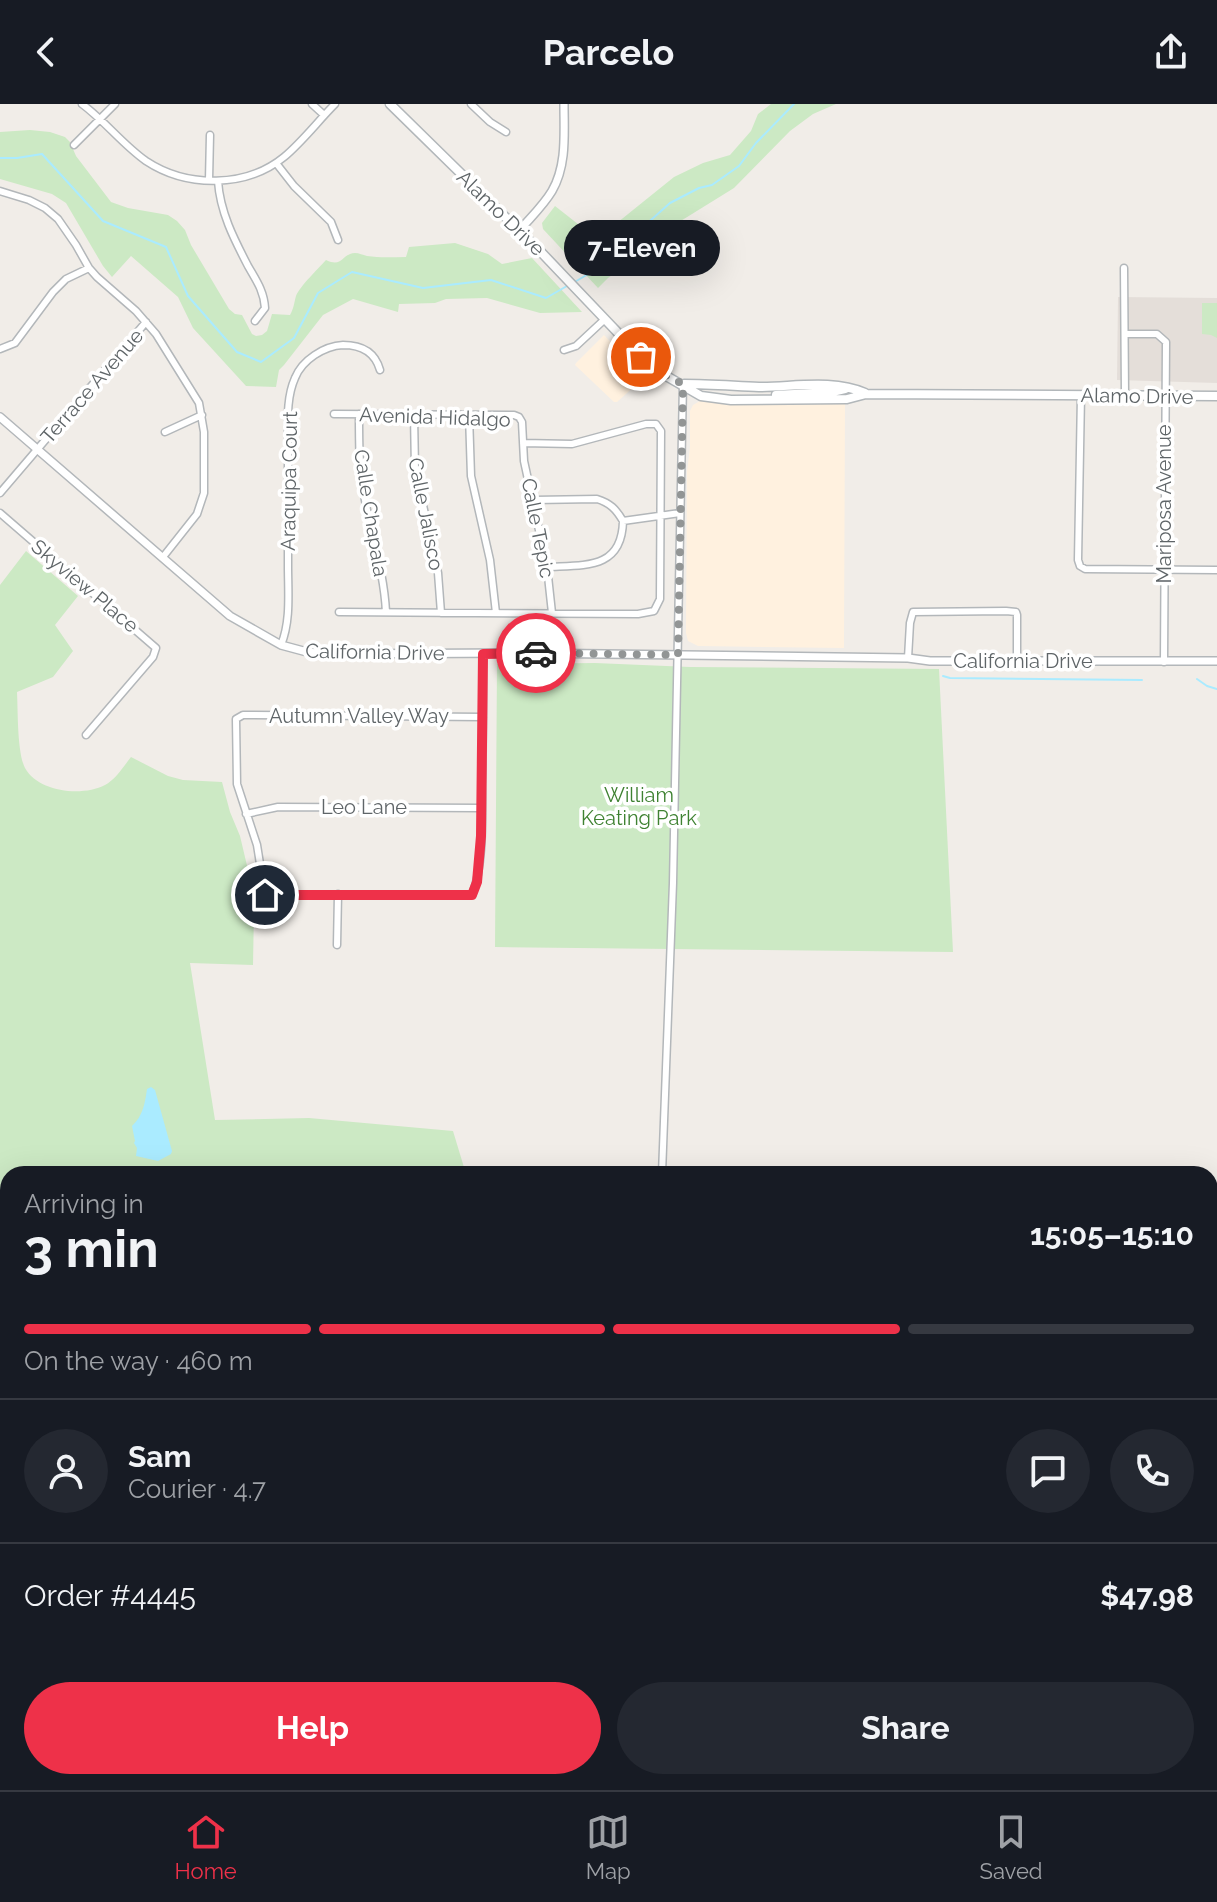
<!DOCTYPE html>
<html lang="en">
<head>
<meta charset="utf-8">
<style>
  body { margin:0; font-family:Raleway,sans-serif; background:#242831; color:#f1f3f6; height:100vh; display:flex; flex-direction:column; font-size:30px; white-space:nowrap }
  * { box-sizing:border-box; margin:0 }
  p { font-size:26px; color:#9ea1a6 }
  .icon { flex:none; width:44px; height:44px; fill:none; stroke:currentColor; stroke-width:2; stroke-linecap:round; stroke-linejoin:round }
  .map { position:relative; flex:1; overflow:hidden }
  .panel { position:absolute; left:0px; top:1062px; width:1218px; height:624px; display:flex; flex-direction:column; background:#171b24; border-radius:24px 24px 0 0; box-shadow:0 8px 32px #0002 }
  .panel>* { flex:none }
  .pin { position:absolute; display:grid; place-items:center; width:68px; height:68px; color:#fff; margin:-34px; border:4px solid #fff; border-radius:50%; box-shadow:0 2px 8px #0007 }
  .courier { position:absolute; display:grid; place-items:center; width:80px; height:80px; margin:-40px; border:6px solid #ee3149; border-radius:50%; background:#fff; color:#222; box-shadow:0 2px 10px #0007 }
  .bubble { position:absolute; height:56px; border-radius:28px; background:#171b24; box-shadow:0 8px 32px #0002; font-size:26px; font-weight:700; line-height:56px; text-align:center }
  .summary em { font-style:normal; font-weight:700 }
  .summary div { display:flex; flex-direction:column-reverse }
  .summary { display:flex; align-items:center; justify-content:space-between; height:136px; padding:0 24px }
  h1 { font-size:52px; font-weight:700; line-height:60px }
  .bar { display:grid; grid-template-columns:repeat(4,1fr); gap:12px 8px; align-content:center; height:96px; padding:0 24px }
  .bar i { height:10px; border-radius:6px; background:#363941 }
  .bar .selected { background:#ee3149 }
  .bar p { grid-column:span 4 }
  .line { display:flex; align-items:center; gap:20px; padding:0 24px; border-top:2px solid #363941 }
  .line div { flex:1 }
  .round { display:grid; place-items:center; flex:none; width:84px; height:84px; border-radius:42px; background:#242831 }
  .action { display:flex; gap:16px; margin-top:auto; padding:16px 24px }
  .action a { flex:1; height:92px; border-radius:48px; background:#ee3149; color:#fff; font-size:32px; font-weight:700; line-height:92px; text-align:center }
  .action a+a { background:#242831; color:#f1f3f6 }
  header { display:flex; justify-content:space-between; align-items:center; height:104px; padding:0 24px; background:#171b24; font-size:36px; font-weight:700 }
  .tabs { display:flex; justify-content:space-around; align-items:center; height:112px; border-top:2px solid #363941; background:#171b24; font-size:22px; color:#9ea1a6 }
  .tabs a { display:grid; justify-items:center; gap:4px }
  .tabs .selected { color:#ee3149 }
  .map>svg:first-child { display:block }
  .commercial { fill:#fff1df }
  .education { fill:#e4ded9 }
  .green { fill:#cce9c4 }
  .water { fill:#aaebff }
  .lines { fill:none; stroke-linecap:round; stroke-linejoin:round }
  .stream { stroke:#aaebff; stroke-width:2 }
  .minor-casing { stroke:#b3b7ba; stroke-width:9 }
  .tertiary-casing { stroke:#b3b7ba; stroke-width:10 }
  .secondary-casing { stroke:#b2b7ba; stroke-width:11 }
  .minor { stroke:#fff; stroke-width:6 }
  .tertiary { stroke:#fff; stroke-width:7 }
  .secondary { stroke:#fff; stroke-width:8 }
  .done { stroke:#929595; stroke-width:8; stroke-dasharray:0 14.4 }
  .route { stroke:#ee3149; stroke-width:10 }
  .labels { text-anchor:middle; stroke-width:7; stroke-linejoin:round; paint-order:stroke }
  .street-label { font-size:20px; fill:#5f6568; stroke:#fff }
  .park-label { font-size:20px; fill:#3f8232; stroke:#fff }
</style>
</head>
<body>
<header><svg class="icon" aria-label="back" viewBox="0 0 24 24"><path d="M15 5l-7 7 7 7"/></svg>Parcelo<svg class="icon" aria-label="share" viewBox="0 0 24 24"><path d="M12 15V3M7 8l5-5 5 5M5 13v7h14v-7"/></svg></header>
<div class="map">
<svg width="1217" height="1686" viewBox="0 0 1217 1686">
  <rect width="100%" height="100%" fill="#f1ede8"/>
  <!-- commercial -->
  <path class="commercial" d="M604,231L645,273L617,298H614L575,261L576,259Z
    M700,297L725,300L845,298L844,544L698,542L688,537L686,529L687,368L690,343V307L693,301Z"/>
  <!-- education -->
  <path class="education" d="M1118,193L1217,194V279L1117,276Z"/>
  <!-- green -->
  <path class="green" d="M771,0H836L813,10L790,27L734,84L671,123L637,153L608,174L598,184L543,125L542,119L555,102L597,135L674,73L703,59L730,51L751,27L758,10Z
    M30,26L50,28L65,33L70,38L76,52L111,98L128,104L168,111L177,117L185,126L191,141L229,205L235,210L242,211L252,230L256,232L262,231L267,227L272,210L290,211C294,204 294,199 296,192C300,182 318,165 326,156C343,164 341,150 355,149C359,149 363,151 367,152C380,154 393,153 406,153L409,143L455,139L488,150L502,160L532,154L582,208L540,209L487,194L446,195L435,199L399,200L398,208L353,195L323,211L284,261L279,266L276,283L246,282L193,224L178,193L131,152L112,173L103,162L66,99L52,90L0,75V28Z
    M1202,199H1217V234L1211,231L1202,230Z
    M26,447L78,492L55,521L73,547L53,573L17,588C18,606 17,648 25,664C38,688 82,693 105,681C115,676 124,662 131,653L168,672L183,676L222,678L230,708L240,732L249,770L250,793L254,805L253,861L190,859L215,1016L309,1014L453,1027L466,1070H8V1678H857L861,1686H0V481Z
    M595,559L690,563L939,565L953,848L495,843L497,560Z"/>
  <!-- water -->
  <path class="water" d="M151,983L155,986L172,1047L171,1050L158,1057L136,1052L137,1044L134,1039L135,1037L132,1022C143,1012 145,999 147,985Z"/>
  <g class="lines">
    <!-- stream -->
    <path class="stream" d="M0,54H17L42,50L103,117L166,143L188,192L237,248L261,258L294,234L318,189L352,168L423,184L491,176L546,194L567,182
      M573,179L595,166L670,99L699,84L712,81L739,62L756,39L794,0
      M943,572L950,574L1142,576
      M1197,575L1207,582L1217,585"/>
    <defs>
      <path id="minor" d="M82,0C105,17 123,41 146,57C187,84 246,84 284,53C303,37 318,17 335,0
        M312,0L324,11
        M471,0L490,18L506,28
        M74,41L115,0
        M276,59L294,82L331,118L338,136
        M209,76L210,31
        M218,77C220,108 234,135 248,162C256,176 264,187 265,204L255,217
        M0,87L29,96L45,104L58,115L76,141L89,164L97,173L136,207L156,230L199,299L204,328V389L197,410L163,453
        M1124,164L1125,291
        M1125,230H1157L1166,238L1164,558
        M0,245L15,239L53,188L66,175L89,164
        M564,246L576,242L605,215
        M1081,291L1078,456L1080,462L1085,465L1217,466
        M334,310L514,311L519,313L522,318L524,357L547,463L552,509
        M359,310C359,338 359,365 364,391C371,430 384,468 386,508
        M414,311L415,365L438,469L441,509
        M469,311L471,372L490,456L496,509
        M165,328L202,311
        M0,389L146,218
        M534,396L597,395C610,399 616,405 623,417C622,466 584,461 547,463
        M0,409L156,544L153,553L86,631
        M623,417L680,409
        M339,508L638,510L654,507L660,495L661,327L656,320H646L572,340L523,339
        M281,541C291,517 288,488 288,462C288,422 288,381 288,340C288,318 286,294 295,274C302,256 324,242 343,241C362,241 375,248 380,266
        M483,550C483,593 483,637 482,680C482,713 484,762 472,791H265L257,741L237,680L236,615L243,611L483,613
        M908,554L910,519L913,508L1006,507L1016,508L1017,511V557
        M246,710L278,703L482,704
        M337,841L338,790
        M662,1070L673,779L683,280"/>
      <path id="tertiary" d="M519,127C530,114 543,102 552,87C567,61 564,30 564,0
        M0,313L230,512L281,541L307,548L328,550L525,549L908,554L930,557H1217"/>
      <path id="secondary" d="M390,0L540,147L641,253L661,269L701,292L731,296L847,295L866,290L1217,292
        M684,280C709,280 734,282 759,283C794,283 833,275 865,289
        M776,291L832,288L845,285"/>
    </defs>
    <!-- minor casing -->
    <use href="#minor" class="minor-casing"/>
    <!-- tertiary casing -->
    <use href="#tertiary" class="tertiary-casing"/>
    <!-- secondary casing -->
    <use href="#secondary" class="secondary-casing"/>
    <!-- minor -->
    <use href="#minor" class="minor"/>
    <!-- tertiary -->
    <use href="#tertiary" class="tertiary"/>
    <!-- secondary -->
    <use href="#secondary" class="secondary"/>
  </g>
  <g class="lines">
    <!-- done -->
    <path class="done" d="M536,549L678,551L683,280L661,269L641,253"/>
    <!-- route -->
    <path class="route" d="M265,791H472L477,778L481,732L483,550L536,549"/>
  </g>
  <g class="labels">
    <!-- street labels -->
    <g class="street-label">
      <text transform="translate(501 109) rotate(44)" y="7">Alamo Drive</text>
      <text transform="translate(92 282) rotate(-49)" y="7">Terrace Avenue</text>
      <text transform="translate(1137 292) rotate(1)" y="7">Alamo Drive</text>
      <text transform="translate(435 313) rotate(2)" y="7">Avenida Hidalgo</text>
      <text transform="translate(289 377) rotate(-89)" y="7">Araquipa Court</text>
      <text transform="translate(1164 400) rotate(-90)" y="7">Mariposa Avenue</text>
      <text transform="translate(371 409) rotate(81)" y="7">Calle Chapala</text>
      <text transform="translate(426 410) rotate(79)" y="7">Calle Jalisco</text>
      <text transform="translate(538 424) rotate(79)" y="7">Calle Tepic</text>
      <text transform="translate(85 482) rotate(40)" y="7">Skyview Place</text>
      <text transform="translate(375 548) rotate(1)" y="7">California Drive</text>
      <text x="1023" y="564">California Drive</text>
      <text x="359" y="619">Autumn Valley Way</text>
      <text x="364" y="710">Leo Lane</text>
    </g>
    <!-- park labels -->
    <g class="park-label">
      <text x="639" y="698">William<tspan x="639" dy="23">Keating Park</tspan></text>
    </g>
  </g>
</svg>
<div class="pin" style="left:641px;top:253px;background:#ea580c"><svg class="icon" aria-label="bag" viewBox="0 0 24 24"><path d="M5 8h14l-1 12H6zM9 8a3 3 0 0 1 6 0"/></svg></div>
<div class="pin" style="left:265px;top:791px;background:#1f2937"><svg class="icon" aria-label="home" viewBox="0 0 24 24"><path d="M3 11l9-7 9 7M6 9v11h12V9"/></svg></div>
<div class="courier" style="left:536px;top:549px"><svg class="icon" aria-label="car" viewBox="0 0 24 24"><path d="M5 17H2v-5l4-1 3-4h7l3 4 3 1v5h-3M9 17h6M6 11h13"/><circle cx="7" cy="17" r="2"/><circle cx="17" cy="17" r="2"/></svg></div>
<div class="bubble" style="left:564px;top:116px;width:156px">7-Eleven</div>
<section class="panel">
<div class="summary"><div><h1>3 min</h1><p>Arriving in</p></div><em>15:05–15:10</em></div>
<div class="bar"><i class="selected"></i><i class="selected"></i><i class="selected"></i><i></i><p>On the way · 460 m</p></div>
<div class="line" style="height:144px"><a class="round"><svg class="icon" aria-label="person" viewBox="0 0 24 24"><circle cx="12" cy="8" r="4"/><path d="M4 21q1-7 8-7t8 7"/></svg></a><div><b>Sam</b><p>Courier · 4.7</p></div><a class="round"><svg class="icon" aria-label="chat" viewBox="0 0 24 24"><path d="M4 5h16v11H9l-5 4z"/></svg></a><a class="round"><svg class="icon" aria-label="phone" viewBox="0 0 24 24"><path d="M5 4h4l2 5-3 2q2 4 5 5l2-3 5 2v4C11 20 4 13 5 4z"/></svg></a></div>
<div class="line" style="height:104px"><div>Order #4445</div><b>$47.98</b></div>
<div class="action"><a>Help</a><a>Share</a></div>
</section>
</div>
<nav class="tabs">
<a class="selected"><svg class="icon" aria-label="home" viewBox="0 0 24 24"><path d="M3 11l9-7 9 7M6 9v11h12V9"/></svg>Home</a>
<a><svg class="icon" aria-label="map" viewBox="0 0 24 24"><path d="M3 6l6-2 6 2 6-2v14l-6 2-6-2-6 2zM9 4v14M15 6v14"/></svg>Map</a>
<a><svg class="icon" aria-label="saved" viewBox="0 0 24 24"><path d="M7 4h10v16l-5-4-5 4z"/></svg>Saved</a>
</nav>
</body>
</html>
